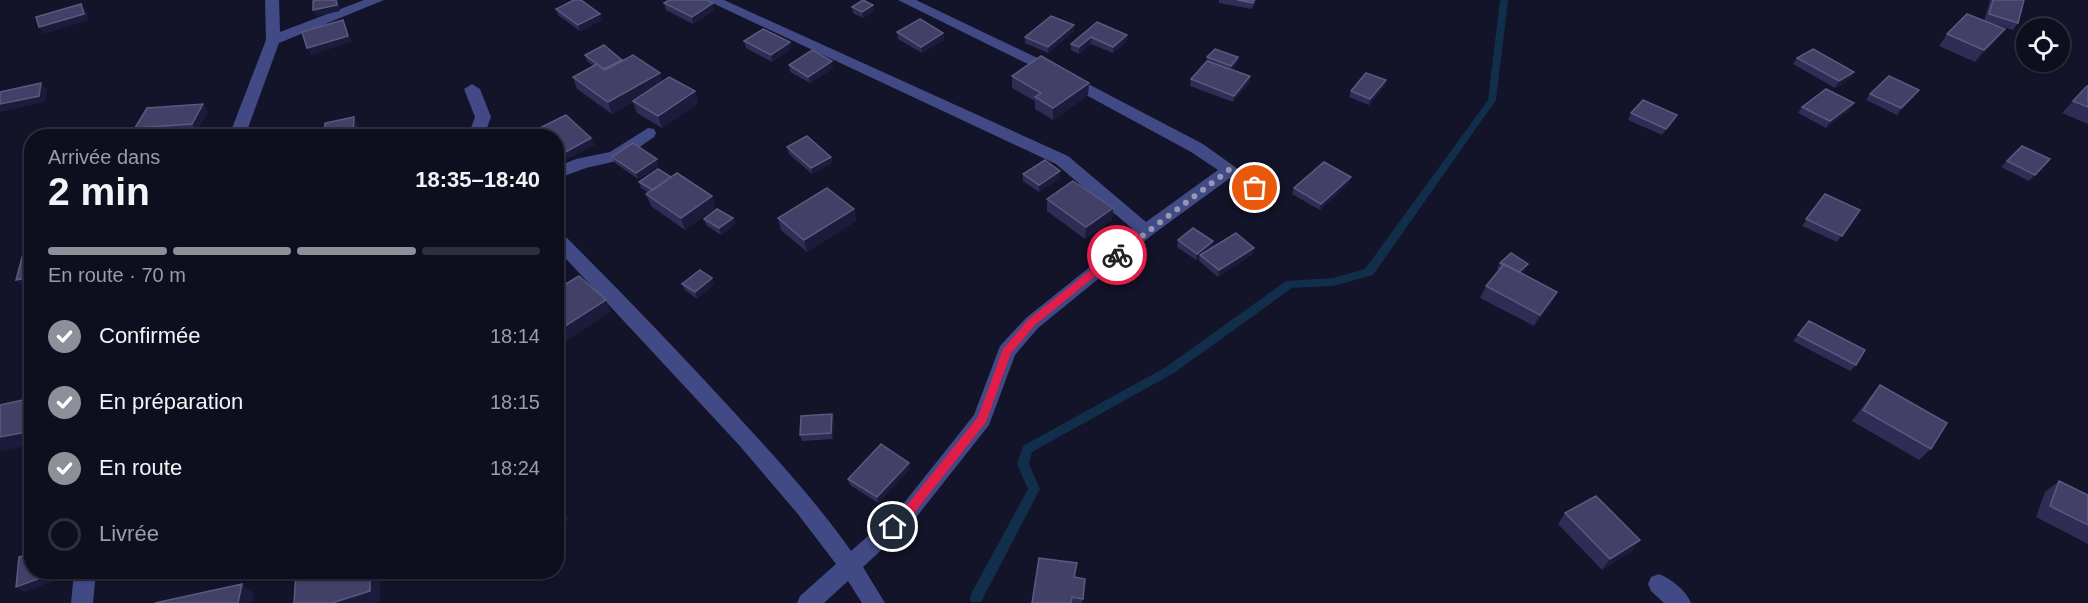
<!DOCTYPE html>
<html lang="fr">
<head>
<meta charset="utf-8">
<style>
  body { margin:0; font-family:Helvetica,sans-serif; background:#1c1c2c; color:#f1f3f6; height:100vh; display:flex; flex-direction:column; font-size:22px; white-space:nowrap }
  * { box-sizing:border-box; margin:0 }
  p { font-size:20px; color:#9b9ca4 }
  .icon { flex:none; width:33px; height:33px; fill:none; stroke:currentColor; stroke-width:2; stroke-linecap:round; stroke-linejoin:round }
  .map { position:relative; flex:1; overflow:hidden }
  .sheet { position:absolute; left:24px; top:129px; width:540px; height:450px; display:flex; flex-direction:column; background:#0e0e1f; border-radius:24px; box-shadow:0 2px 4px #0004,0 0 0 2px #2e2e3d }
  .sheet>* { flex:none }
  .controls { position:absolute; left:2016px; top:18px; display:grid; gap:12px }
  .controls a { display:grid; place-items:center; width:54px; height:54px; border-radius:50%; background:#0e0e1f; box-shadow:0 2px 4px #0004,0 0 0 2px #2e2e3d; font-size:30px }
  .pin { position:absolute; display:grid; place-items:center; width:51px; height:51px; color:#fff; margin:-26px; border:3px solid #fff; border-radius:50%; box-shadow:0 2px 6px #0007 }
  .courier { position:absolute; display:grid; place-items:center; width:60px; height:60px; margin:-30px; border:4px solid #e11d48; border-radius:50%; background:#fff; color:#222; box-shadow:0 2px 8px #0007 }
  .head em { font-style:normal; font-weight:800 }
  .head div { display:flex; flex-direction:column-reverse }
  .head { display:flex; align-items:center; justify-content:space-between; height:102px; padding:0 24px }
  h1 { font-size:39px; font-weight:800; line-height:45px }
  .bar { display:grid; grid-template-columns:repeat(4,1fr); gap:9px 6px; align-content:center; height:72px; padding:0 24px }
  .bar i { height:8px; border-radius:4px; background:#2e2e3d }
  .bar .selected { background:#8c9099 }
  .bar p { grid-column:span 4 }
  ol { padding:0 24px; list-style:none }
  li { display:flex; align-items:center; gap:18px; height:66px }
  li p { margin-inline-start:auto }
  li .icon { padding:6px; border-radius:50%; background:#8c9099; color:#fff; stroke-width:4 }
  li:last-child { color:#9b9ca4 }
  li i { width:33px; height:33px; border:3px solid #2e2e3d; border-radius:50% }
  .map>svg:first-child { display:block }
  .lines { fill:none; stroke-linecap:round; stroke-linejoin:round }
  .stream { fill:#112f4a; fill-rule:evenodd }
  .minor { fill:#414a84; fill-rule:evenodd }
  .wall { fill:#2f2d56 }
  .shaded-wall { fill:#1c1b3c }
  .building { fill:#424067; stroke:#5a597f; stroke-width:1.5 }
  .route { fill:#e11d48 }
  .done { stroke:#9698b2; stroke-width:6; stroke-dasharray:0 10.8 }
</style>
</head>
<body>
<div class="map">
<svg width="2088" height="603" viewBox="0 0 2088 603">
  <rect width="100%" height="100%" fill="#131329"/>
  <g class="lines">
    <!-- stream -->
    <path class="stream" d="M1500,0H1508L1496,100L1373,275L1333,286L1292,288L1174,373L1032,452L1029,464L1040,489L981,602H971L970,598L971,594L1028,489L1017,464L1023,446L1166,367L1286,281L1333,278L1365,269L1488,100Z"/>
    <!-- minor -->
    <path class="minor" d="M265,0H279L280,32L364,0H384L279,43L245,136H229L266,40Z
      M706,0H724L1068,156L1146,222L1218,170L1191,152L1040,70L898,0H916L1050,64L1203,144L1263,187L1255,193L1230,178L1152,235L1038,328L1015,355L989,425L914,520L863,567L885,603H862L848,581L824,603H797L800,596L836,564L797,513L739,445L556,248V231L562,233C620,291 677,350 733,411C774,456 816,501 851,551L900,508L974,415L1000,346L1026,318L1135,231L1056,164Z
      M472,84L480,89L491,117L484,136H468L475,117L464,89Z
      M648,128L654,129L656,133L654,137L621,160L586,168L556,179V167L576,159L610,152Z
      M74,572H96L93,603H71Z
      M1659,574C1672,579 1686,591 1691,603H1664L1651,591L1648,584L1651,577Z"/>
  </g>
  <!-- wall -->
  <path class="wall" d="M1219,0H1256L1252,9L1219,3Z
    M1990,0H2024L2018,23L2013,30L1988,22L1995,41L1975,62L1939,46L1947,34L1984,21Z
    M664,3L715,10L693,24L666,10Z
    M852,7L874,11L863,18L853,13Z
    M556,9L600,14L602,20L580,31L558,15Z
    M1097,22L1127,35L1126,42L1113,53L1091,44L1079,54L1071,50V44Z
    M1074,25V31L1048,53L1025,43V37Z
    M897,32L943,33L944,40L922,53L898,39Z
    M744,41L790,42L791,49L772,62L746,48Z
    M585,55L623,61L662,81L695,91L698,103L662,128L637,113L633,102L612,114L577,89L573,77L593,66L587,61Z
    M1207,57H1238L1237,64L1232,70L1250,76L1249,83L1233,102L1190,86L1191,79L1207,61Z
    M1797,58L1854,72L1850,78L1835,88L1793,64Z
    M789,65L833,68L810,83L790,72Z
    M1012,76L1089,83L1088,95L1053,120L1035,109V101L1012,88Z
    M1386,80L1384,87L1369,105L1349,97L1351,91Z
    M2088,86V124L2062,113L2073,101Z
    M1919,90L1914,97L1897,115L1866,100L1870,94Z
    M1802,107L1850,110L1826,128L1798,113Z
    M208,111L197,130L140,135L135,128Z
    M1631,113L1674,122L1662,135L1628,120Z
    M534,131L591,138L594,145L563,161L556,155V136H537Z
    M787,147L831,157L832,163L812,174L789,154Z
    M612,157L659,166L638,179L615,163Z
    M2050,159L2029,181L2001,167L2007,161Z
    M1060,171V178L1039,192L1023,181V174Z
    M671,177L712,196L715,208L685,230L651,206L646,194L649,193L641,188L639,182Z
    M1351,177L1349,183L1320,210L1292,194L1294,188Z
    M1825,194L1860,210L1837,242L1802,226Z
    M1047,199L1113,208L1112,220L1085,239L1047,211Z
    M854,209L856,221L807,252L781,230L778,218Z
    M733,218L735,224L721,235L706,225L704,219Z
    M1178,240L1213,241L1212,247L1253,254L1218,277L1199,261V258L1196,260L1177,247Z
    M1500,263L1528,264L1525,270L1522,274L1557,292L1551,304L1534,326L1480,298L1486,286L1499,270L1497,269Z
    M712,278L714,284L697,299L685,290L682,284Z
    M1809,321L1856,365L1850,371L1793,341Z
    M1880,385L1931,449L1919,460L1852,421L1870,397Z
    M832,414L834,420L833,439L802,441L800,435Z
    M910,469L878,503L850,485L848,479Z
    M2059,481L2088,495V544L2036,517L2045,492Z
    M1565,513L1632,551L1602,570L1558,524Z
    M1076,568L1075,577L1085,579L1082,603H1032Z"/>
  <!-- shaded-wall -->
  <path class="shaded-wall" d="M336,0H338L339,2L340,11L317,16L313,10Z
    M713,3L715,10L693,24L692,17Z
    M81,4L86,10L89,20L44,34L39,27Z
    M873,5L874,11L863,18L862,12Z
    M600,14L602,20L580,31L578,25Z
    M343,20L346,26L352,42L311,55L307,48Z
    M1074,25V31L1048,53V47Z
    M2005,29L1995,41L1975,62L1984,50Z
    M943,33L944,40L922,53L921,47Z
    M1127,35L1126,42L1113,53V47Z
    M1091,37V44L1079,54V47Z
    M790,42L791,49L772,62L771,55Z
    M1238,57L1237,64L1230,72L1231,66Z
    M832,61L833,68L810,83L808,77Z
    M1854,72L1850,78L1835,88L1839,81Z
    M660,73L663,85L612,114L608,102Z
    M1250,76L1249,83L1233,102L1234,96Z
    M1386,80L1384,87L1369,105L1370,99Z
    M41,83L47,89L45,102L0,112V104Z
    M1089,83L1088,95L1053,120V108Z
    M1919,90L1914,97L1897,115L1901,108Z
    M695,91L698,103L662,128L658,116Z
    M1854,103L1850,110L1826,128L1830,121Z
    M203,104L208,111L197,130L192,124Z
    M1677,115L1674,122L1662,135L1666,129Z
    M354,117L358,124L357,136H350Z
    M591,138L594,145L563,161L560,155Z
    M831,157L832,163L812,174L811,168Z
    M657,159L659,166L638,179L636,173Z
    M1060,171V178L1039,192V185Z
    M1351,177L1349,183L1320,210L1321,204Z
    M712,196L715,208L685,230L681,218Z
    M1113,208L1112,220L1085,239L1086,227Z
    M854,209L856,221L807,252L804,240Z
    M733,218L735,224L721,235L719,228Z
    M1213,241L1212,248L1200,255L1199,258L1196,260L1197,254Z
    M1254,248L1253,254L1218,277L1219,270Z
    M1528,264L1525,270L1514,280L1517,274Z
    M32,277V284L22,286L16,280Z
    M712,278L714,284L697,299L695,292Z
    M1557,292L1551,304L1534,326L1540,315Z
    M606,300L611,312L556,348V332Z
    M832,414L834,420L833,439L831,433Z
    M32,431V445L0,451V437Z
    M909,463L910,469L878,503L877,497Z
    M563,509L569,520L556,528V513Z
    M1640,540L1632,551L1602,570L1610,559Z
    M47,572H55L54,581L24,592L16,587Z
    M370,572H380V601L374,603H332Z
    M242,584L254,594L252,603H238Z"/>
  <!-- building -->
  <path class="building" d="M317,0H336L337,5L313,10V1Z
    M574,0H581L600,14L578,25L556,9Z
    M669,0H707L713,3L692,17L664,3Z
    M863,0L873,5L862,12L852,7Z
    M1237,0H1254L1253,3Z
    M1993,0H2024L2018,23L1989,14Z
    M81,4L84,14L39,27L36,17Z
    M1967,14L2005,29L1984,50L1947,34Z
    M1051,16L1074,25L1048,47L1025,37Z
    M920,19L943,33L921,47L897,32Z
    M343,20L348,36L307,48L302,32Z
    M1097,22L1127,35L1113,47L1091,37L1079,47L1071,44Z
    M763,29L790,42L771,55L744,41Z
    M604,45L622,60L604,69L585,55Z
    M1215,49L1238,57L1231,66L1207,57Z
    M1813,49L1854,72L1839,81L1797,58Z
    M812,50L832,61L808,77L789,65Z
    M633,55L660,73L608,102L573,77L597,64L605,70Z
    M1041,56L1089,83L1053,108L1035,97L1041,93L1012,76Z
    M1207,61L1250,76L1234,96L1191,79Z
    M1366,73L1386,80L1370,99L1351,91Z
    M1889,76L1919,90L1901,108L1870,94Z
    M669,77L695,91L658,116L633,101Z
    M41,83L39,96L0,104V92Z
    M2087,86H2088V107L2073,101Z
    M1826,89L1854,103L1830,121L1802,107Z
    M1643,100L1677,115L1666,129L1631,113Z
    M203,104L192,124L135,128L147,108Z
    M566,115L591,138L560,155L556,151V136H540L534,131Z
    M354,117L353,136H324L325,123Z
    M807,136L831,157L811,168L787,147Z
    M633,143L657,159L636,173L612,157Z
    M2022,146L2050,159L2035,175L2007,161Z
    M1045,160L1060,171L1039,185L1023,174Z
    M1324,162L1351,177L1321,204L1294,188Z
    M658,169L671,177L653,190L639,182Z
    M677,173L712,196L681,218L646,194Z
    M1073,181L1113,208L1086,227L1047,199Z
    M827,188L854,209L804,240L778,218Z
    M1825,194L1860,210L1842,236L1806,219Z
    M717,209L733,218L719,228L704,219Z
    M1193,228L1213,241L1197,254L1178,240Z
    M1236,233L1254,248L1219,270L1200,255Z
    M32,248V277L16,280L24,250Z
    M1511,253L1528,264L1519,272L1500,263Z
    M1504,264L1557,292L1540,315L1486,286Z
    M700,270L712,278L695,292L682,284Z
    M579,276L606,300L556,332V290Z
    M1809,321L1865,350L1856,365L1798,335Z
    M1880,385L1947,423L1931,449L1863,410Z
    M32,398V431L0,437V405Z
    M832,414L831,433L800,435L801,416Z
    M881,444L909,463L877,497L848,479Z
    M2059,481L2088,495V525L2050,506Z
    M1596,496L1640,540L1610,559L1565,513Z
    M556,501L563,509L556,513Z
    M32,553V572H47L46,576L16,587L19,557Z
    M1039,558L1077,563L1074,577L1085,579L1083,599L1072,597L1071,603H1032Z
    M296,572H370V591L332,603H294Z
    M242,584L238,603H155Z"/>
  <!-- route -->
  <path class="route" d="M1113,252L1121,255L1035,325L1011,353L986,422L911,517L897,530H889V523L903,510L978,417L1003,349L1028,320Z"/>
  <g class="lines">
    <!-- done -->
    <path class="done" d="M1117,255L1229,170L1255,188"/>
  </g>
</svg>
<div class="controls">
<a><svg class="icon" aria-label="locate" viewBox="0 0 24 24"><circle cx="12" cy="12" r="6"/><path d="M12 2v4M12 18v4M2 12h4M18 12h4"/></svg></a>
</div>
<div class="pin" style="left:1255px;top:188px;background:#ea580c"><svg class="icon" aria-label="bag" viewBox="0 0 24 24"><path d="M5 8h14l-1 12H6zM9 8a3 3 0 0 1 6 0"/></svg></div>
<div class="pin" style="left:893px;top:527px;background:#1f2937"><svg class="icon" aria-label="home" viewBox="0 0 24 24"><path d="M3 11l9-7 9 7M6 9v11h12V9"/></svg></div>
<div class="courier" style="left:1117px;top:255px"><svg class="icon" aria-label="bike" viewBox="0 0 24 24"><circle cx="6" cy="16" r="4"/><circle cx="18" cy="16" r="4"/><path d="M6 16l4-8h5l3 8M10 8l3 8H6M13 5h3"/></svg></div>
<section class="sheet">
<div class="head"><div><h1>2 min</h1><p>Arrivée dans</p></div><em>18:35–18:40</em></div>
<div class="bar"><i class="selected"></i><i class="selected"></i><i class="selected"></i><i></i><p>En route · 70 m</p></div>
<ol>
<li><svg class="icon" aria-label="check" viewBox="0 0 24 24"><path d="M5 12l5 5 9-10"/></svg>Confirmée<p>18:14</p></li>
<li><svg class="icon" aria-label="check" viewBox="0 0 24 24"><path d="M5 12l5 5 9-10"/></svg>En préparation<p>18:15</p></li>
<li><svg class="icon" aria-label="check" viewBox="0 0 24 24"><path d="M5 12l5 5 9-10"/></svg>En route<p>18:24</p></li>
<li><i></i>Livrée</li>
</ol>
</section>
</div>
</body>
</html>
